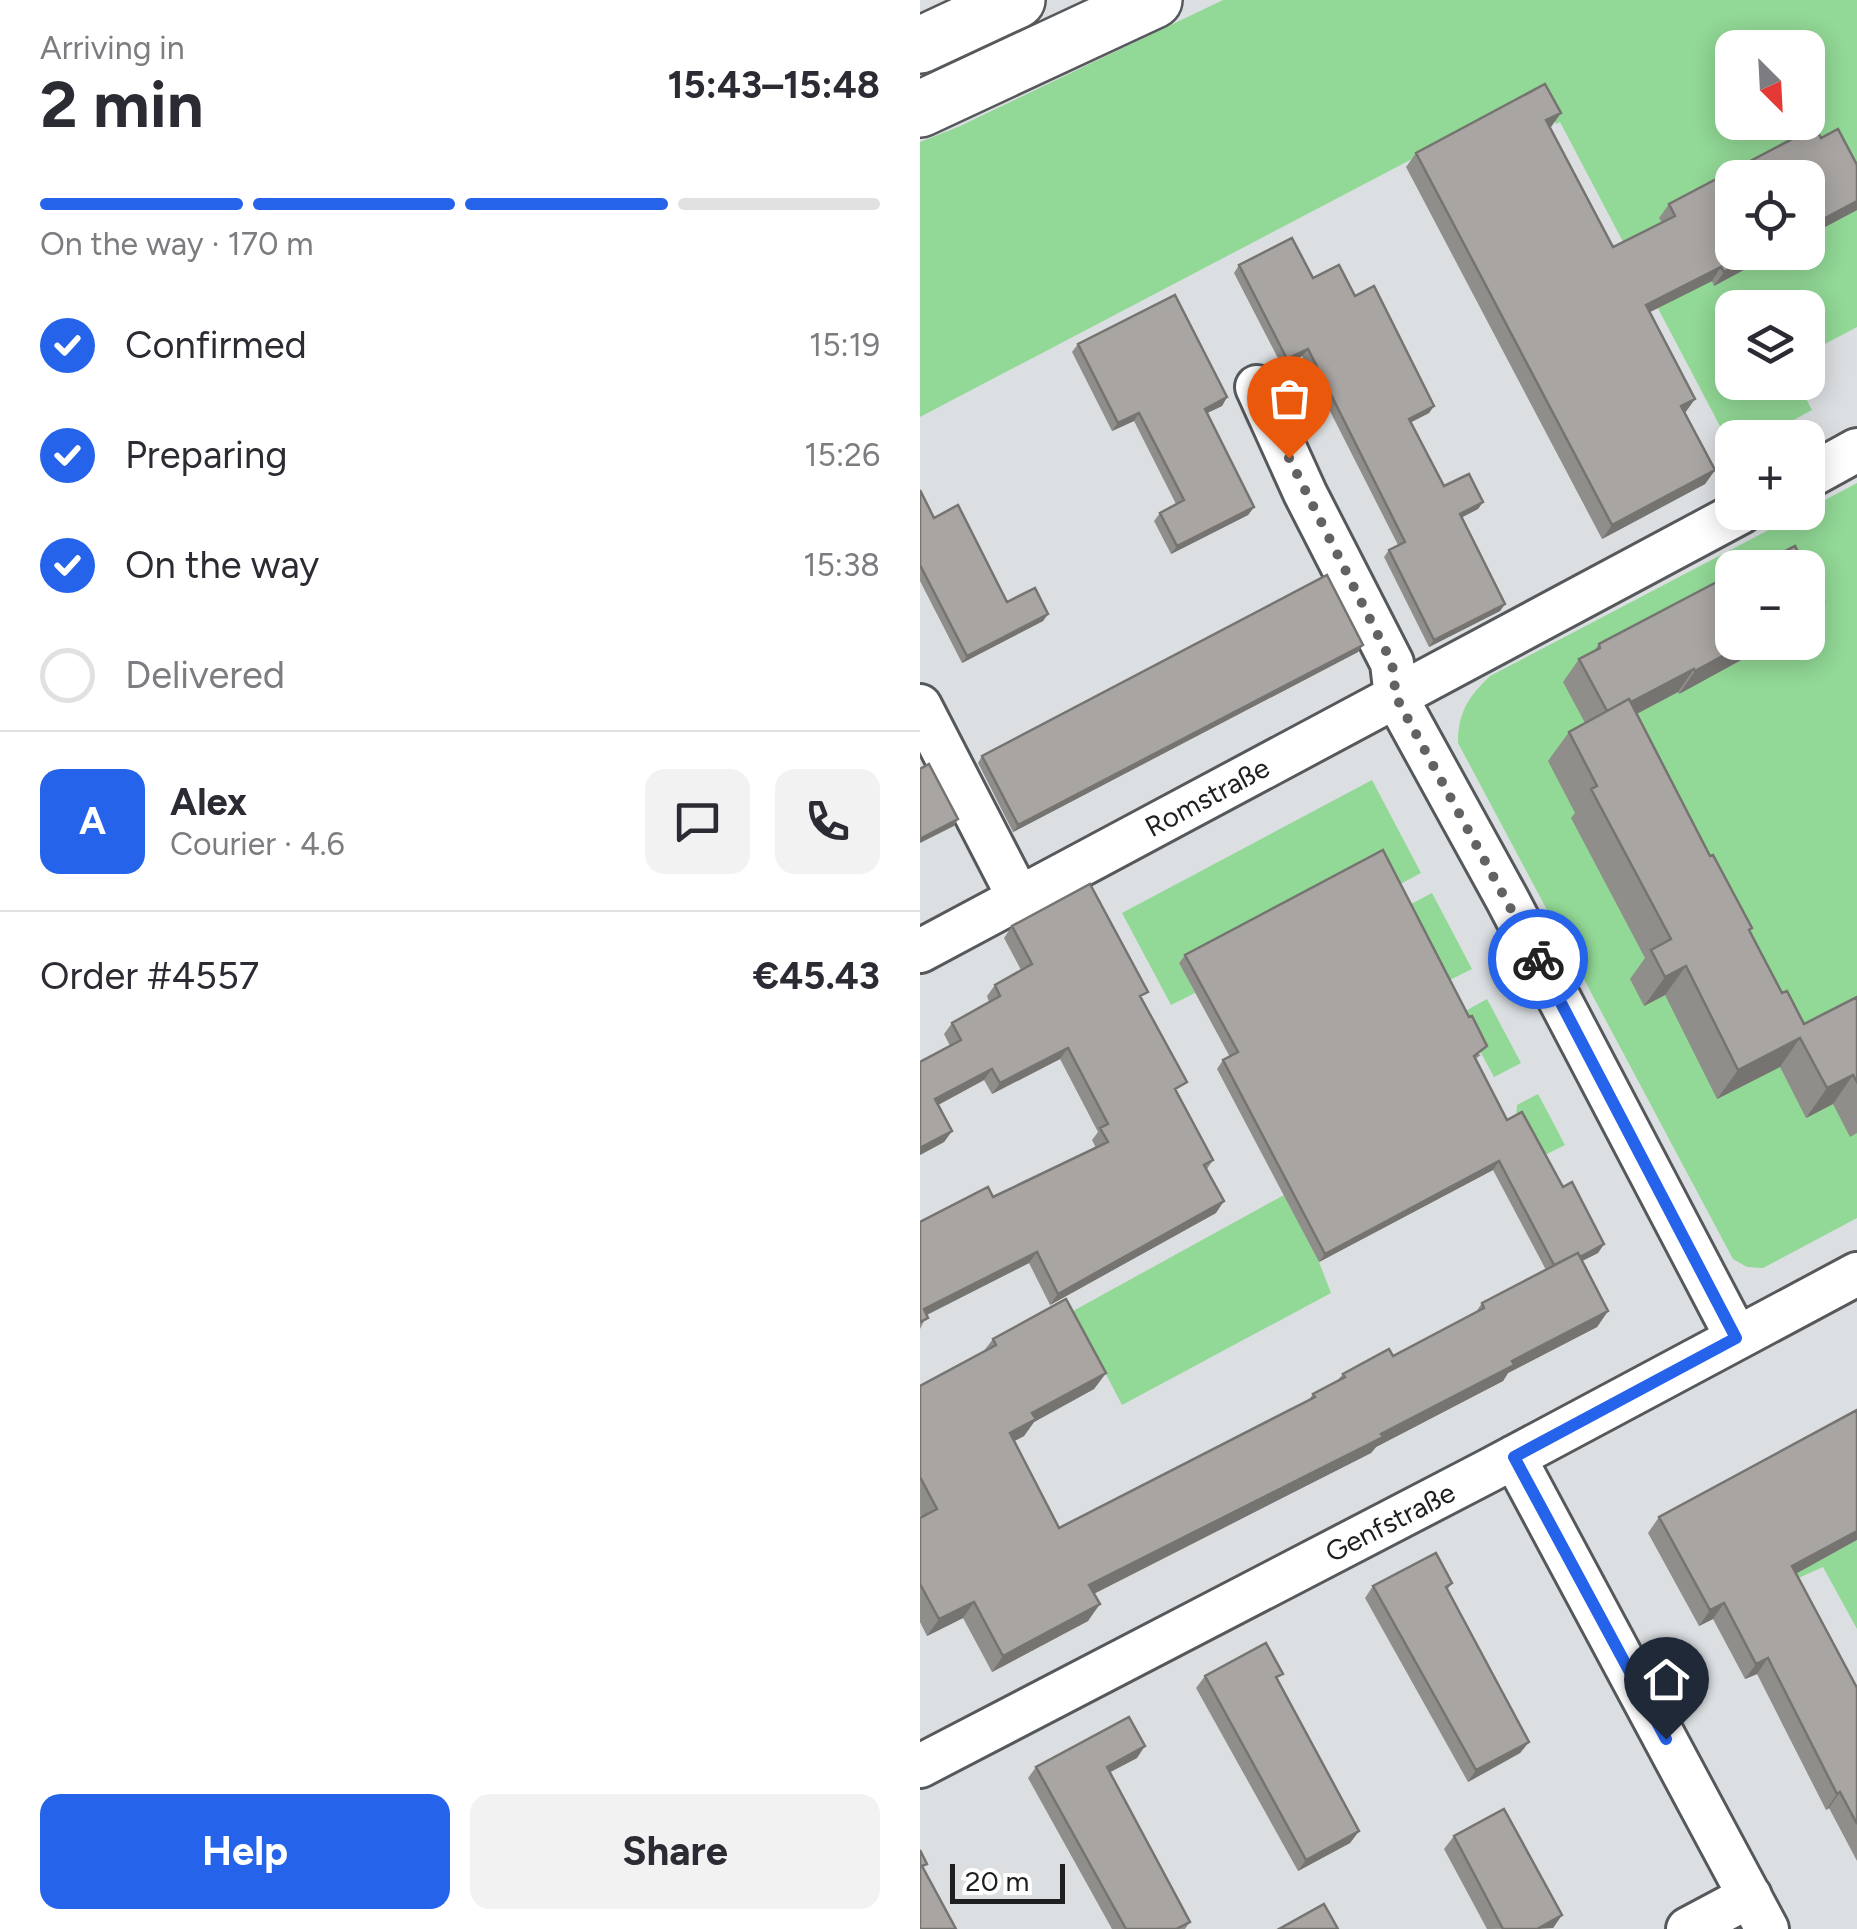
<!DOCTYPE html>
<html lang="en">
<head>
<meta charset="utf-8">
<style>
  body { margin:0; font-family:Figtree,sans-serif; background:#f2f2f3; color:#2b2b33; height:100vh; display:flex; flex-direction:column; font-size:38px; white-space:nowrap }
  * { box-sizing:border-box; margin:0 }
  p { font-size:32px; color:#7c7c81 }
  .icon { flex:none; width:55px; height:55px; fill:none; stroke:currentColor; stroke-width:2; stroke-linecap:round; stroke-linejoin:round }
  .map { position:relative; flex:1; overflow:hidden }
  .sheet { display:flex; flex-direction:column; background:#fff; width:920px }
  .sheet>* { flex:none }
  .needle { width:65px; rotate:156deg }
  .tools { position:absolute; left:795px; top:30px; display:grid; gap:20px }
  .tools a { display:grid; place-items:center; width:110px; height:110px; border-radius:20px; background:#fff; box-shadow:0 5px 25px #0003; font-size:50px }
  .scale { position:absolute; left:30px; bottom:25px; width:115px; box-sizing:border-box; padding-left:10px; border:5px solid #1e1f20; border-top:0; font-size:28px; line-height:35px; white-space:nowrap; color:#1e1f20; -webkit-text-stroke:8px #fff; paint-order:stroke }
  .pin { position:absolute; display:grid; place-items:center; width:85px; height:85px; color:#fff; margin:-102px -42px; border-radius:50% 50% 50% 0; rotate:-45deg; box-shadow:0 0 10px #0007 }
  .pin .icon { rotate:45deg }
  .courier { position:absolute; display:grid; place-items:center; width:100px; height:100px; margin:-50px; border:8px solid #2563eb; border-radius:50%; background:#fff; color:#222; box-shadow:0 2px 12px #0007 }
  .headline em { font-style:normal; font-weight:700 }
  .headline div { display:flex; flex-direction:column-reverse }
  .headline { display:flex; align-items:center; justify-content:space-between; height:170px; padding:0 40px }
  h1 { font-size:65px; font-weight:700; line-height:75px }
  .bar { display:grid; grid-template-columns:repeat(4,1fr); gap:15px 10px; align-content:center; height:120px; padding:0 40px }
  .bar i { height:12px; border-radius:8px; background:#e1e1e2 }
  .bar .current { background:#2563eb }
  .bar p { grid-column:span 4 }
  .line { display:flex; align-items:center; gap:25px; padding:0 40px; border-top:2px solid #e1e1e2 }
  .line div { flex:1 }
  .round { display:grid; place-items:center; flex:none; width:105px; height:105px; border-radius:20px; background:#f2f2f3 }
  ol { padding:0 40px; list-style:none }
  li { display:flex; align-items:center; gap:30px; height:110px }
  li p { margin-inline-start:auto }
  li .icon { padding:10px; border-radius:50%; background:#2563eb; color:#fff; stroke-width:4 }
  li:last-child { color:#7c7c81 }
  li i { width:55px; height:55px; border:5px solid #e1e1e2; border-radius:50% }
  .button { display:flex; gap:20px; margin-top:auto; padding:20px 40px }
  .button a { flex:1; height:115px; border-radius:20px; background:#2563eb; color:#fff; font-size:40px; font-weight:700; line-height:115px; text-align:center }
  .button a+a { background:#f2f2f3; color:#2b2b33 }
  main { display:flex; flex:1; min-height:0 }
  .map>svg:first-child { display:block }
  .green { fill:#92d896; fill-rule:evenodd }
  .lines { fill:none; stroke-linecap:round; stroke-linejoin:round }
  .minor-casing { stroke:#56595c; stroke-width:48 }
  .trunk-casing { stroke:#56595c; stroke-width:60 }
  .minor { stroke:#fff; stroke-width:42 }
  .trunk { stroke:#fff; stroke-width:55 }
  .wall { fill:#908e8b }
  .shaded-wall { fill:#767471 }
  .building { fill:#a8a5a2; stroke:#767471; stroke-width:2.5 }
  .done { stroke:#606264; stroke-width:10; stroke-dasharray:0 18 }
  .route { stroke:#2563eb; stroke-width:12 }
  .labels { text-anchor:middle; stroke-width:8; stroke-linejoin:round; paint-order:stroke }
  .street-label { font-size:28px; fill:#1e1f20; stroke:#fff }
</style>
</head>
<body>
<main>
<section class="sheet">
<div class="headline"><div><h1>2 min</h1><p>Arriving in</p></div><em>15:43–15:48</em></div>
<div class="bar"><i class="current"></i><i class="current"></i><i class="current"></i><i></i><p>On the way · 170 m</p></div>
<ol>
<li><svg class="icon" aria-label="check" viewBox="0 0 24 24"><path d="M5 12l5 5 9-10"/></svg>Confirmed<p>15:19</p></li>
<li><svg class="icon" aria-label="check" viewBox="0 0 24 24"><path d="M5 12l5 5 9-10"/></svg>Preparing<p>15:26</p></li>
<li><svg class="icon" aria-label="check" viewBox="0 0 24 24"><path d="M5 12l5 5 9-10"/></svg>On the way<p>15:38</p></li>
<li><i></i>Delivered</li>
</ol>
<div class="line" style="height:180px"><b class="round" style="background:#2563eb;color:#fff">A</b><div><b>Alex</b><p>Courier · 4.6</p></div><a class="round"><svg class="icon" aria-label="chat" viewBox="0 0 24 24"><path d="M4 5h16v11H9l-5 4z"/></svg></a><a class="round"><svg class="icon" aria-label="phone" viewBox="0 0 24 24"><path d="M5 4h4l2 5-3 2q2 4 5 5l2-3 5 2v4C11 20 4 13 5 4z"/></svg></a></div>
<div class="line" style="height:130px"><div>Order #4557</div><b>€45.43</b></div>
<div class="button"><a>Help</a><a>Share</a></div>
</section>
<div class="map">
<svg width="937" height="1929" viewBox="0 0 937 1929">
  <rect width="100%" height="100%" fill="#dcdfe2"/>
  <!-- green -->
  <path class="green" d="M303,0H937V327L888,353V308H812V382L878,383L892,410L868,423L875,437L812,438V449L640,122L636,124L618,93L0,417V142L38,127ZM812,48H888V122H812ZM812,178H888V252H812Z
    M937,483V1218L843,1268L827,1267L813,1259L538,743C538,713 548,697 570,676L881,513L888,512V509ZM812,568H888V642H812Z
    M452,780L501,873L473,888L366,906L259,962L275,993L251,1005L202,913Z
    M512,893L552,969L524,983L488,916L491,904Z
    M567,999L601,1063L574,1077L540,1014Z
    M618,1094L645,1145L617,1159L596,1120L597,1105Z
    M364,1195L399,1262L411,1293L202,1405L153,1311Z
    M937,1540V1629L903,1567L801,1613Z"/>
  <g class="lines">
    <defs>
      <path id="minor" d="M337,387L385,493L472,663L476,697L587,899L817,1338
        M888,477L937,450
        M0,706L99,898
        M0,951L821,512
        M594,1457L847,1929
        M0,1766L570,1470L937,1274
        M768,1929L830,1896"/>
      <path id="trunk" d="M0,45L97,0
        M0,109L234,0"/>
    </defs>
    <!-- minor casing -->
    <use href="#minor" class="minor-casing"/>
    <!-- trunk casing -->
    <use href="#trunk" class="trunk-casing"/>
    <!-- minor -->
    <use href="#minor" class="minor"/>
    <!-- trunk -->
    <use href="#trunk" class="trunk"/>
  </g>
  <!-- wall -->
  <path class="wall" d="M625,84L641,113L630,127L693,247L742,223L739,218L749,204L895,127L901,138L918,129L937,165V210L888,236V178H812V252H857L794,286L792,281L730,312L775,399L764,413L795,470L785,484L682,539L486,167L496,153Z
    M319,265L393,278L435,296L514,406L509,413L491,422L524,486L563,502L558,509L542,517L585,604L580,611L509,647L464,557L469,550L478,545L382,356L362,366L314,273Z
    M158,344L307,397L302,406L287,413L334,507L328,515L251,554L234,521L240,513L256,504L214,421L192,431L152,352Z
    M0,490L14,518L87,602L128,614L123,621L42,663L0,581Z
    M854,642L759,694L758,692L717,714L790,856L832,928L830,931L862,993L884,1024L937,997V1133L930,1137L913,1104L886,1118L860,1067L797,1099L745,995L724,1006L710,979L725,958L651,818L655,813L628,761L649,732L665,723L643,682L659,659L674,651L679,644Z
    M438,652L93,832L58,763L62,756Z
    M92,926L222,1000L258,1094L293,1160L287,1169L296,1213L130,1305L109,1263L7,1315L0,1329V1222L73,1197L176,1148L172,1140L178,1132L140,1059L72,1094L64,1080L18,1105L32,1131L24,1142L0,1155V1062L30,1046L24,1034L32,1023L69,1002L67,996L75,985L101,970L84,938Z
    M265,955L561,1055L555,1059L587,1120L643,1187L684,1244L678,1253L662,1261L688,1311L677,1327L588,1373L583,1381L456,1447L451,1453L174,1593L168,1621L72,1672L43,1618L7,1636L0,1622V1518L1,1517L0,1515V1386L63,1352L73,1339L186,1373L174,1389L114,1422L104,1436L94,1441L139,1528L388,1401L393,1394L417,1381L423,1374L473,1356L556,1312L562,1303L626,1270L573,1170L399,1262L297,1069L303,1060L310,1057L259,963Z
    M739,1517L876,1573L937,1688V1861L909,1808L906,1810L837,1674L825,1679L793,1619L779,1626L728,1533Z
    M532,1583L527,1590L609,1742L600,1753L548,1782L445,1598L453,1586Z
    M285,1676L358,1680L439,1831L430,1843L378,1871L276,1688Z
    M217,1758L190,1772L270,1922L265,1929H192L108,1778L116,1767Z
    M534,1836L642,1915L633,1928L567,1929L524,1849Z"/>
  <!-- shaded-wall -->
  <path class="shaded-wall" d="M641,113L631,127L617,134L626,120Z
    M937,201V210L888,236V227Z
    M840,252H857L794,286L804,272Z
    M801,267L792,281L716,319L726,305Z
    M388,349L382,356L362,366L367,359Z
    M307,397L302,406L279,417L285,409Z
    M775,399L765,413L751,420L761,406Z
    M514,406L509,413L484,426L489,419Z
    M219,413L214,421L192,431L198,423Z
    M795,470L785,484L682,539L692,525Z
    M563,502L558,509L535,521L540,514Z
    M334,507L328,515L251,554L257,546Z
    M904,601L888,624V610Z
    M585,604L580,611L509,647L514,640Z
    M128,614L123,621L42,663L47,656Z
    M828,642H854L759,694L775,671Z
    M443,645L438,652L93,832L98,825Z
    M774,669L758,692L672,737L688,714Z
    M38,819L34,826L0,843V839Z
    M766,966L745,995L724,1006L745,977Z
    M880,1038L860,1067L797,1099L818,1070Z
    M148,1048L140,1059L72,1094L80,1083Z
    M72,1069L64,1080L7,1111L15,1099Z
    M933,1075L913,1104L886,1118L907,1088Z
    M32,1131L24,1142L0,1155V1148Z
    M579,1161L573,1170L399,1262L405,1254Z
    M304,1201L296,1213L130,1305L138,1294Z
    M684,1244L678,1253L630,1277L636,1269Z
    M117,1252L109,1263L0,1318L4,1309Z
    M688,1311L677,1327L588,1373L583,1381L456,1447L451,1453L158,1602L169,1585L461,1434L592,1361Z
    M186,1373L174,1389L114,1422L104,1436L79,1449L90,1433L112,1413Z
    M937,1531V1540L861,1582L872,1566Z
    M54,1602L43,1618L7,1636L19,1619Z
    M804,1603L793,1619L779,1626L790,1610Z
    M180,1604L168,1621L72,1672L83,1656Z
    M848,1658L837,1674L825,1679L836,1664Z
    M609,1742L600,1753L548,1782L556,1770Z
    M225,1746L217,1758L179,1778L187,1767Z
    M920,1792L909,1808L906,1810L917,1794Z
    M439,1831L430,1843L378,1871L386,1860Z
    M642,1915L633,1928L617,1929Z"/>
  <!-- building -->
  <path class="building" d="M625,84L641,113L626,120L693,247L755,216L749,204L895,127L901,138L918,129L937,165V201L888,227V178H812V252H840L804,272L801,267L726,305L775,399L761,406L795,470L692,525L496,153Z
    M372,238L393,278L419,265L435,296L454,286L514,406L489,419L524,486L549,474L563,502L540,514L585,604L514,640L469,550L485,542L388,349L367,359L319,265Z
    M255,295L307,397L285,409L334,507L257,546L240,513L264,500L219,413L198,423L158,344Z
    M0,490L14,518L38,505L87,602L115,588L128,614L47,656L0,565Z
    M875,546L887,568H826L852,554L854,557Z
    M888,569L904,601L888,610Z
    M812,574V642H828L775,671L774,669L711,702L709,699L687,711L659,659L680,648L679,644Z
    M407,575L443,645L98,825L62,756Z
    M709,699L790,856L793,855L832,928L829,930L862,993L867,991L884,1024L937,997V1082L933,1075L907,1088L880,1038L818,1070L766,966L745,977L731,950L751,939L671,789L677,786L649,732Z
    M9,764L38,819L0,839V769Z
    M463,850L549,1017L552,1016L567,1046L554,1056L587,1120L602,1112L643,1187L652,1182L684,1244L660,1257L658,1253L634,1265L579,1161L405,1254L303,1060L318,1052L265,955Z
    M170,884L228,992L220,996L267,1082L255,1089L293,1160L284,1165L304,1201L138,1294L117,1252L4,1309L8,1318L0,1322V1222L68,1187L73,1197L188,1142L180,1128L188,1124L148,1048L80,1083L72,1069L15,1099L32,1131L0,1148V1062L41,1040L32,1023L80,996L75,985L112,964L92,926Z
    M658,1253L688,1311L592,1361L594,1365L461,1434L463,1437L169,1585L180,1604L83,1656L54,1602L19,1619L0,1584V1518L17,1509L0,1477V1386L76,1345L73,1339L146,1299L186,1373L112,1413L116,1419L90,1433L139,1528L395,1397L393,1394L425,1377L423,1374L469,1349L473,1356L564,1308L562,1303Z
    M937,1410V1531L872,1566L937,1688V1824L920,1792L917,1794L848,1658L836,1664L804,1603L790,1610L739,1517Z
    M516,1553L532,1583L526,1587L609,1742L556,1770L453,1586Z
    M346,1643L363,1674L356,1677L439,1831L386,1860L285,1676Z
    M209,1717L225,1746L187,1767L270,1922L256,1929H206L116,1767Z
    M584,1809L642,1915L617,1929H583L534,1836Z
    M0,1850L7,1864L2,1866L36,1929H0Z
    M404,1904L418,1929H359Z"/>
  <g class="lines">
    <!-- done -->
    <path class="done" d="M369,458L472,663L476,697L618,959"/>
    <!-- route -->
    <path class="route" d="M618,959L816,1338L594,1457L746,1739"/>
  </g>
  <g class="labels">
    <!-- street labels -->
    <g class="street-label">
      <text transform="translate(287 797) rotate(-28)" y="10">Romstraße</text>
      <text transform="translate(470 1522) rotate(-27)" y="10">Genfstraße</text>
    </g>
  </g>
</svg>
<div class="tools">
<a><svg class="needle" viewBox="-14 -14 28 28"><path d="M0-13l5 13h-10z" fill="#e53935"/><path d="M0 13l5-13h-10z" fill="#7c7c81"/></svg></a>
<a><svg class="icon" aria-label="locate" viewBox="0 0 24 24"><circle cx="12" cy="12" r="6"/><path d="M12 2v4M12 18v4M2 12h4M18 12h4"/></svg></a>
<a><svg class="icon" aria-label="layers" viewBox="0 0 24 24"><path d="M12 4l9 5-9 5-9-5zM3 14l9 5 9-5"/></svg></a>
<a>+</a>
<a>−</a>
</div>
<div class="scale">20 m</div>
<div class="pin" style="left:369px;top:458px;background:#ea580c"><svg class="icon" aria-label="bag" viewBox="0 0 24 24"><path d="M5 8h14l-1 12H6zM9 8a3 3 0 0 1 6 0"/></svg></div>
<div class="pin" style="left:746px;top:1739px;background:#1f2937"><svg class="icon" aria-label="home" viewBox="0 0 24 24"><path d="M3 11l9-7 9 7M6 9v11h12V9"/></svg></div>
<div class="courier" style="left:618px;top:959px"><svg class="icon" aria-label="bike" viewBox="0 0 24 24"><circle cx="6" cy="16" r="4"/><circle cx="18" cy="16" r="4"/><path d="M6 16l4-8h5l3 8M10 8l3 8H6M13 5h3"/></svg></div>
</div>
</main>
</body>
</html>
